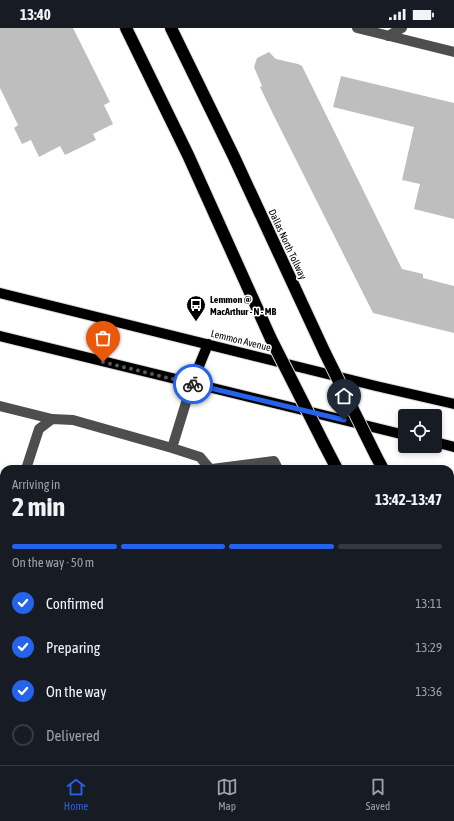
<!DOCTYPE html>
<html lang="en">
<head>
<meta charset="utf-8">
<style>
  body { margin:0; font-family:"Asap Condensed",sans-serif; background:#20242c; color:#f1f3f6; height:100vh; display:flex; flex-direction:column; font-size:15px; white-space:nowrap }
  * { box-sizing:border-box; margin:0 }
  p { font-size:13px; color:#9ea1a6 }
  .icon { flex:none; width:22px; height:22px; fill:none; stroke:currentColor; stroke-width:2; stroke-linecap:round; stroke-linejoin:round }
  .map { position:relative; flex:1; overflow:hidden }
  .drawer { position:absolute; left:0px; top:437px; width:454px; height:300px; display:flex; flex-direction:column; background:#171b24; border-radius:12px 12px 0 0; box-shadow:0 2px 6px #0003 }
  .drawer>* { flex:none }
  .tools { position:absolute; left:398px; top:381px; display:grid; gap:8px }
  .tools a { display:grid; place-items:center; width:44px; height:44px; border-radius:4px; background:#171b24; box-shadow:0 2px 6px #0003; font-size:20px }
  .pin { position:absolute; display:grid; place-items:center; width:34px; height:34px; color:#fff; margin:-41px -17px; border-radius:50% 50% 50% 0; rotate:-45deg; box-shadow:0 0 4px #0007 }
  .pin .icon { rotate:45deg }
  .courier { position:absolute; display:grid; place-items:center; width:40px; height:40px; margin:-20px; border:3px solid #2563eb; border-radius:50%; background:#fff; color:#222; box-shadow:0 1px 5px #0007 }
  .headline em { font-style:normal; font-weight:700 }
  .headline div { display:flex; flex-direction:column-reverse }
  .headline { display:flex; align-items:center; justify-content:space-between; height:68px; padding:0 12px }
  h1 { font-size:26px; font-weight:700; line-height:30px }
  .bar { display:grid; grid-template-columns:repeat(4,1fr); gap:6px 4px; align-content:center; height:48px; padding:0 12px }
  .bar i { height:5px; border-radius:3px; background:#363941 }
  .bar .on { background:#2563eb }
  .bar p { grid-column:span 4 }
  ol { padding:0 12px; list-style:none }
  li { display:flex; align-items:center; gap:12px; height:44px }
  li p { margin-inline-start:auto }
  li .icon { padding:4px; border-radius:50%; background:#2563eb; color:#fff; stroke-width:4 }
  li:last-child { color:#9ea1a6 }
  li i { width:22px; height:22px; border:2px solid #363941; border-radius:50% }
  .status { display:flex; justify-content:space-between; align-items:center; height:28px; padding:0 20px; background:#171b24; direction:ltr }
  .status svg { height:11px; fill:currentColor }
  .tabs { display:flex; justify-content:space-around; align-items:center; height:56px; border-top:1px solid #363941; background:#171b24; font-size:11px; color:#9ea1a6 }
  .tabs a { display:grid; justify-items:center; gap:2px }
  .tabs .on { color:#2563eb }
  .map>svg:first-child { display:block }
  .building { fill:#bebebe }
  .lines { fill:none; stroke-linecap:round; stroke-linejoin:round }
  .major-casing { stroke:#dbdbdb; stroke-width:12 }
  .highway-casing { stroke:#dbdbdb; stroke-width:14 }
  .minor { stroke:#4e4e4e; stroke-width:10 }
  .major { stroke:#000; stroke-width:10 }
  .highway { stroke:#000; stroke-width:12 }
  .highway-bridge-casing { stroke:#dbdbdb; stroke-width:14; stroke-linecap:butt }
  .highway-bridge { stroke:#000; stroke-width:12 }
  .done { stroke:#595959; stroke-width:4; stroke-dasharray:0 7.2 }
  .route { stroke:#2563eb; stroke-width:5 }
  .labels { text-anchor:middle; stroke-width:3; stroke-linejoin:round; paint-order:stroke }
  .street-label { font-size:10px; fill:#000; stroke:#fff }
  .poi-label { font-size:10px; font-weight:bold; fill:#000; stroke:#fff; text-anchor:start }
</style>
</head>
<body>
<div class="status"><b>13:40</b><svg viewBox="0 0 49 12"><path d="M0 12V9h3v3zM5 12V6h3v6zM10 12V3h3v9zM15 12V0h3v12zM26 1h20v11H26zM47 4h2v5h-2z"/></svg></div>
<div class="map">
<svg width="454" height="737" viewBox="0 0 454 737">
  <rect width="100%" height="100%" fill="#fff"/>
  <!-- building -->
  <path class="building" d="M0,0H73L110,74L104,77L113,96L93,106L96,112L65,127L60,118L39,129L31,112L22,116L14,100L18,97L0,60Z
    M269,24L276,31L298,36L302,38L402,241L423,246V250L454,258V305L373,285L273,86L260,59L262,58L254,39L257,30Z
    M341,48L454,75V191L414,181L420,156L402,152L414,99L333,79Z"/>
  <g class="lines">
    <defs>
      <path id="major" d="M0,265L376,358L454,376
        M0,308L405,407
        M192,355L208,316
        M435,414L454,419"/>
      <path id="highway" d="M126,0L188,127L271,311
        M171,0L234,129L325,325
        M324,416L337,441
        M376,428L383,441
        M450,567L454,574
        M450,652L454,660"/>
    </defs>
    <!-- major casing -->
    <use href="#major" class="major-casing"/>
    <!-- highway casing -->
    <use href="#highway" class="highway-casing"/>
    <!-- minor -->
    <path class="minor" d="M357,0L454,24
      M388,8L402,0
      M0,378L52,391
      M172,420L200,429L210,441
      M26,441L39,401L52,391L73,392L172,420L192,355
      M212,441L274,433L278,441
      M0,458L4,459
      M0,561L4,562
      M0,672L4,670
      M97,733L107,737
      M111,737L151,734L152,737"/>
    <!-- major -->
    <use href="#major" class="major"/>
    <!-- highway -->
    <use href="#highway" class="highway"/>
    <defs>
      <path id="highway-bridge" d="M271,311L324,416
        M325,325L376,428"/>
    </defs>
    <!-- highway-bridge casing -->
    <use href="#highway-bridge" class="highway-bridge-casing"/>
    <!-- highway-bridge -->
    <use href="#highway-bridge" class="highway-bridge"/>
  </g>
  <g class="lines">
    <!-- done -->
    <path class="done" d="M103,334L193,356"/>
    <!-- route -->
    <path class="route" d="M193,356L344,392"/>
  </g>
  <!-- icons -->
  <defs>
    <symbol id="bus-pin" viewBox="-11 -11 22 30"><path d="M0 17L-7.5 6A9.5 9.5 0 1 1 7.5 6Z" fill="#000" stroke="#fff"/><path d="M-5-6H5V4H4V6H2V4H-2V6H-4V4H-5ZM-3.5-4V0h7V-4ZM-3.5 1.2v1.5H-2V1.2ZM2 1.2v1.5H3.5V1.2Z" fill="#fff"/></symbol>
  </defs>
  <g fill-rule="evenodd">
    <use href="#bus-pin" x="185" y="266" width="22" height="30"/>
  </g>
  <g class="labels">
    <!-- street labels -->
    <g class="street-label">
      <text transform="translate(288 216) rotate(65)" y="4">Dallas North Tollway</text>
      <text transform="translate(241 312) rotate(14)" y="4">Lemmon Avenue</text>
    </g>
    <!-- poi labels -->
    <g class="poi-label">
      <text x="210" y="275">Lemmon @<tspan x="210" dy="12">MacArthur - N - MB</tspan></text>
    </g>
  </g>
</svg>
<div class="tools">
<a><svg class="icon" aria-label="locate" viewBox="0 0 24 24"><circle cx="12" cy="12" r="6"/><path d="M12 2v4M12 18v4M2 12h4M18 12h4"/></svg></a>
</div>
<div class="pin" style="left:103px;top:334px;background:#ea580c"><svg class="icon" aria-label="bag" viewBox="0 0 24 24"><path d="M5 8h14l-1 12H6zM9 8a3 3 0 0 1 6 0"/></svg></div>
<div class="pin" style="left:344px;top:392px;background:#1f2937"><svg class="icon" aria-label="home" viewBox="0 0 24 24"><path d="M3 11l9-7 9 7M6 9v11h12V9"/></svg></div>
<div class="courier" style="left:193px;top:356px"><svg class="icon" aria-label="bike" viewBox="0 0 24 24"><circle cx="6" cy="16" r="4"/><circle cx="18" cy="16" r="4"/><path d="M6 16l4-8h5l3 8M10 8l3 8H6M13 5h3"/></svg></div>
<section class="drawer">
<div class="headline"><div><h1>2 min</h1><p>Arriving in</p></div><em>13:42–13:47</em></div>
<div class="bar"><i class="on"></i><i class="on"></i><i class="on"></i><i></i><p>On the way · 50 m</p></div>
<ol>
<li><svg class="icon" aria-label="check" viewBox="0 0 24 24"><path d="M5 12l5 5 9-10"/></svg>Confirmed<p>13:11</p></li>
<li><svg class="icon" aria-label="check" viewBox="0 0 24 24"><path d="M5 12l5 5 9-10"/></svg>Preparing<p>13:29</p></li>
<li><svg class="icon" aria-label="check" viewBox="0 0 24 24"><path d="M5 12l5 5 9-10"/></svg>On the way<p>13:36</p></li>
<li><i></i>Delivered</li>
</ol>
</section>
</div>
<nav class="tabs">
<a class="on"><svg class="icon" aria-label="home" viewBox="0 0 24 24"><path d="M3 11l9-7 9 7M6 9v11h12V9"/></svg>Home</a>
<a><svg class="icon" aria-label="map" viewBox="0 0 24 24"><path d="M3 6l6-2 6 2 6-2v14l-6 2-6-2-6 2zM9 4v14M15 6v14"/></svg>Map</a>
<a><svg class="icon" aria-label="saved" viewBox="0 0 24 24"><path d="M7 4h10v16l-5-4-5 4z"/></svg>Saved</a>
</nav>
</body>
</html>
